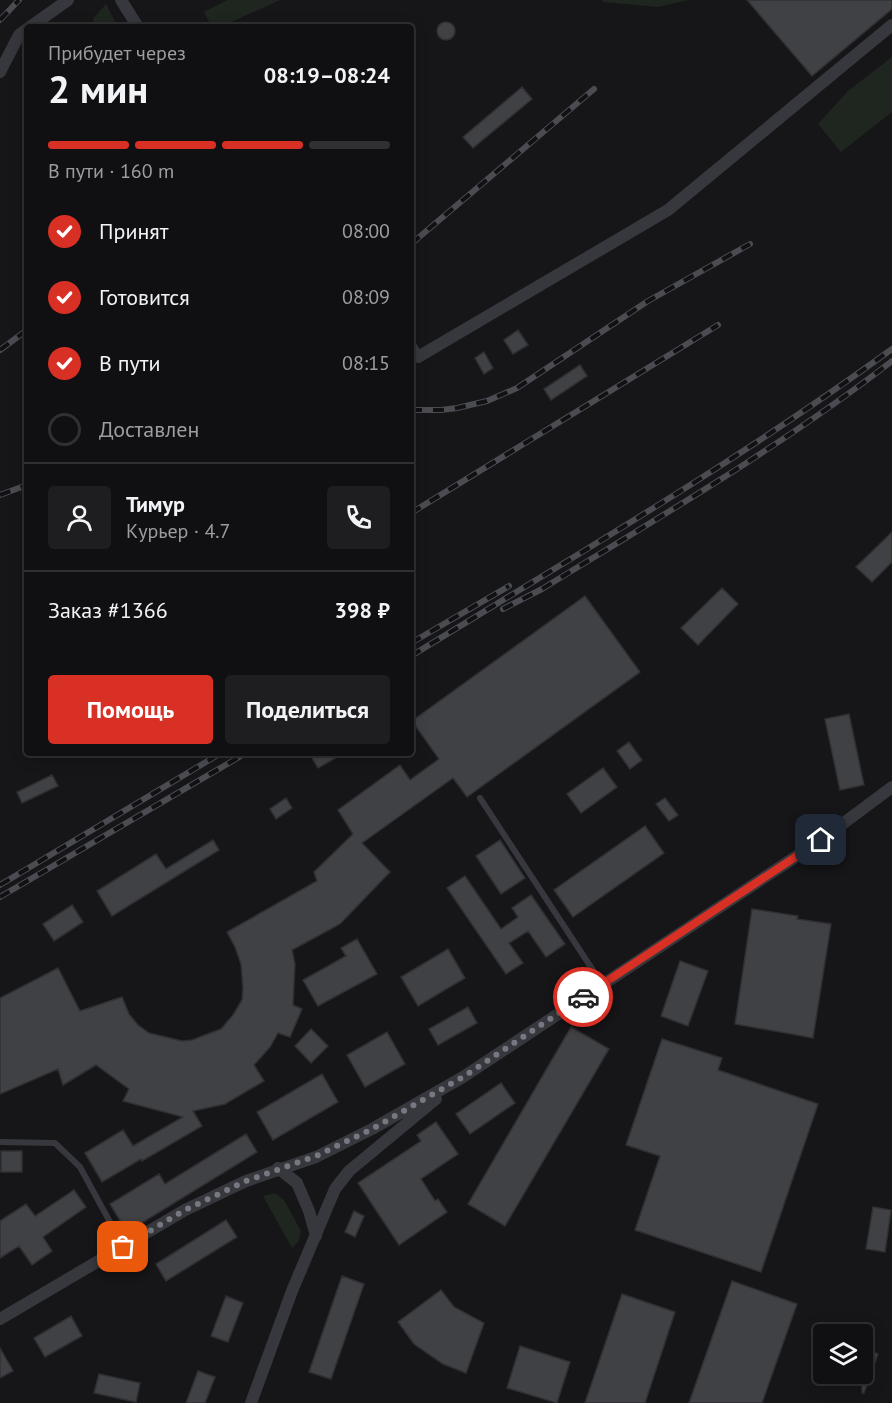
<!DOCTYPE html>
<html lang="ru">
<head>
<meta charset="utf-8">
<style>
  body { margin:0; font-family:"PT Sans",sans-serif; background:#1e1e20; color:#f1f3f6; height:100vh; display:flex; flex-direction:column; font-size:22px; white-space:nowrap }
  * { box-sizing:border-box; margin:0 }
  p { font-size:20px; color:#9c9d9f }
  .icon { flex:none; width:33px; height:33px; fill:none; stroke:currentColor; stroke-width:2; stroke-linecap:round; stroke-linejoin:round }
  .map { position:relative; flex:1; overflow:hidden }
  .sheet { position:absolute; left:24px; top:24px; width:390px; height:732px; display:flex; flex-direction:column; background:#101012; border-radius:6px; box-shadow:0 3px 15px #0003,0 0 0 2px #303032 }
  .sheet>* { flex:none }
  .fabs { position:absolute; left:813px; top:1324px; display:grid; gap:12px }
  .fabs a { display:grid; place-items:center; width:60px; height:60px; border-radius:6px; background:#101012; box-shadow:0 3px 15px #0003,0 0 0 2px #303032; font-size:30px }
  .pin { position:absolute; display:grid; place-items:center; width:51px; height:51px; color:#fff; margin:-26px; border-radius:12px; box-shadow:0 3px 9px #0006 }
  .courier { position:absolute; display:grid; place-items:center; width:60px; height:60px; margin:-30px; border:4px solid #d93025; border-radius:50%; background:#fff; color:#222; box-shadow:0 2px 8px #0007 }
  .summary em { font-style:normal; font-weight:700 }
  .summary div { display:flex; flex-direction:column-reverse }
  .summary { display:flex; align-items:center; justify-content:space-between; height:102px; padding:0 24px }
  h1 { font-size:39px; font-weight:700; line-height:45px }
  .bar { display:grid; grid-template-columns:repeat(4,1fr); gap:9px 6px; align-content:center; height:72px; padding:0 24px }
  .bar i { height:8px; border-radius:4px; background:#303032 }
  .bar .on { background:#d93025 }
  .bar p { grid-column:span 4 }
  .line { display:flex; align-items:center; gap:15px; padding:0 24px; border-top:2px solid #303032 }
  .line div { flex:1 }
  .round { display:grid; place-items:center; flex:none; width:63px; height:63px; border-radius:6px; background:#1e1e20 }
  ol { padding:0 24px; list-style:none }
  li { display:flex; align-items:center; gap:18px; height:66px }
  li p { margin-inline-start:auto }
  li .icon { padding:6px; border-radius:50%; background:#d93025; color:#fff; stroke-width:4 }
  li:last-child { color:#9c9d9f }
  li i { width:33px; height:33px; border:3px solid #303032; border-radius:50% }
  .action { display:flex; gap:12px; margin-top:auto; padding:12px 24px }
  .action a { flex:1; height:69px; border-radius:6px; background:#d93025; color:#fff; font-size:24px; font-weight:700; line-height:69px; text-align:center }
  .action a+a { background:#1e1e20; color:#f1f3f6 }
  .map>svg:first-child { display:block }
  .green { fill:#1e261f }
  .building { fill:#404145; stroke:#303034; stroke-width:1.5 }
  .lines { fill:none; stroke-linecap:round; stroke-linejoin:round }
  .lane { stroke:#37383d; stroke-width:6 }
  .street { stroke:#37383d; stroke-width:12 }
  .rail-casing { stroke:#4a4c52; stroke-width:6 }
  .rail { stroke:#111113; stroke-width:4; stroke-dasharray:11; stroke-linecap:butt }
  .done { stroke:#757880; stroke-width:6; stroke-dasharray:0 10.8 }
  .route { stroke:#d93025; stroke-width:8 }
</style>
</head>
<body>
<div class="map">
<svg width="892" height="1403" viewBox="0 0 892 1403">
  <rect width="100%" height="100%" fill="#161618"/>
  <!-- green -->
  <path class="green" d="M227,0H280L220,27H212L204,12Z
    M602,0H688L658,7L604,2Z
    M106,4L118,27H94L93,19Z
    M892,57V112L841,152L818,124L848,91Z
    M275,1193L284,1200L301,1231L298,1242L292,1248L263,1196Z"/>
  <!-- building -->
  <path class="building" d="M747,0H892V9L812,76Z
    M437 31a9 9 0 1 1 18 0a9 9 0 1 1-18 0Z
    M522,87L532,99L473,148L463,137Z
    M518,330L528,345L513,354L504,340Z
    M484,352L493,368L484,374L475,358Z
    M580,365L587,376L551,400L544,389Z
    M892,532V562L872,582L856,567Z
    M722,588L738,604L698,645L681,628Z
    M585,596L640,672L467,797L453,778L362,843L390,872L340,924L292,950L295,964L293,1005L302,1009L290,1037L278,1033L270,1047L254,1065L264,1081L225,1104L193,1111L202,1126L142,1161L141,1159L102,1182L85,1153L123,1130L133,1146L183,1117L123,1101L129,1089L96,1065L63,1085L58,1069L0,1094V998L58,968L80,1011L122,997L129,1014L138,1025L149,1033L182,1041L192,1040L221,1029L233,1015L242,1000L243,989L241,964L235,947L227,932L317,881L314,872L353,834L338,810L400,765L410,780L439,759L412,721Z
    M849,714L864,785L840,790L825,719Z
    M629,742L642,760L630,769L617,751Z
    M309,753H344L318,768Z
    M603,768L617,787L581,813L567,794Z
    M52,775L58,786L22,803L17,792Z
    M286,798L292,808L276,819L270,809Z
    M665,798L678,815L669,821L656,804Z
    M645,826L664,853L573,917L554,890Z
    M213,840L219,850L112,916L97,891L156,854L166,869Z
    M500,840L525,878L501,894L476,856Z
    M465,876L501,929L518,917L512,908L531,895L565,944L546,957L528,931L509,943L523,963L506,974L447,888Z
    M72,905L83,922L54,941L43,924Z
    M752,909L798,916L797,919L831,924L813,1038L735,1024Z
    M357,939L377,974L318,1006L303,980L346,956L341,948Z
    M448,949L465,978L418,1006L401,977Z
    M680,961L708,971L688,1026L661,1016Z
    M468,1007L477,1023L438,1045L429,1029Z
    M571,1027L609,1049L505,1226L468,1204Z
    M311,1029L328,1046L311,1063L295,1046Z
    M387,1032L405,1064L365,1087L347,1055Z
    M662,1039L722,1058L718,1070L818,1104L761,1272L635,1230L660,1156L626,1145Z
    M322,1074L338,1102L273,1140L257,1112Z
    M501,1083L515,1103L470,1134L456,1114Z
    M436,1122L458,1154L421,1179L435,1201L438,1199L447,1212L399,1245L358,1183L421,1141L417,1135Z
    M246,1134L257,1152L127,1232L110,1204L159,1174L165,1184Z
    M1,1151H22V1172H1Z
    M74,1190L86,1207L43,1237L52,1251L32,1265L19,1246L0,1258V1221L26,1204L35,1216Z
    M873,1207L891,1210L885,1252L866,1249Z
    M354,1211L364,1216L355,1237L345,1232Z
    M226,1220L237,1237L166,1281L156,1264Z
    M342,1276L364,1284L331,1379L309,1372Z
    M732,1281L797,1304L762,1403H689Z
    M441,1290L454,1307L484,1323L466,1373L443,1364L414,1344L398,1322Z
    M622,1294L675,1312L645,1403H585Z
    M226,1296L243,1303L228,1342L211,1336Z
    M71,1316L82,1336L45,1357L34,1338Z
    M520,1346L570,1362L557,1403L507,1388Z
    M0,1348L13,1371L0,1378Z
    M862,1348L878,1354L864,1393H862Z
    M198,1371L215,1377L205,1403H186Z
    M99,1374L140,1383L136,1402L94,1393Z"/>
  <g class="lines">
    <!-- lane -->
    <path class="lane" d="M480,798L602,984
      M0,1142L55,1143L80,1167L123,1246"/>
    <!-- street -->
    <path class="street" d="M121,0L138,27
      M30,27L68,0
      M0,72L19,35L27,29
      M411,347L418,357L668,210L892,25
      M278,1168L297,1183L309,1211L316,1236
      M0,1319L185,1210L246,1181L316,1157L372,1129L463,1077L821,840L892,787
      M251,1403L292,1291L335,1189L349,1171L436,1099"/>
    <defs>
      <path id="rail" d="M0,20L19,0
        M411,244L594,89
        M0,350L27,330
        M411,410H441L457,408L487,401L517,388L648,301L750,244
        M0,495L27,485
        M411,513L718,325
        M503,609L542,589C661,516 782,446 892,361
        M411,643L509,586
        M411,656C573,557 738,461 892,349
        M0,885L221,753
        M0,897L246,753"/>
    </defs>
    <!-- rail casing -->
    <use href="#rail" class="rail-casing"/>
    <!-- rail -->
    <use href="#rail" class="rail"/>
  </g>
  <g class="lines">
    <!-- done -->
    <path class="done" d="M123,1247L185,1210L246,1181L316,1156L372,1129L463,1077L583,997"/>
    <!-- route -->
    <path class="route" d="M583,997L821,840"/>
  </g>
</svg>
<div class="fabs">
<a><svg class="icon" aria-label="layers" viewBox="0 0 24 24"><path d="M12 4l9 5-9 5-9-5zM3 14l9 5 9-5"/></svg></a>
</div>
<div class="pin" style="left:123px;top:1247px;background:#ea580c"><svg class="icon" aria-label="bag" viewBox="0 0 24 24"><path d="M5 8h14l-1 12H6zM9 8a3 3 0 0 1 6 0"/></svg></div>
<div class="pin" style="left:821px;top:840px;background:#1f2937"><svg class="icon" aria-label="home" viewBox="0 0 24 24"><path d="M3 11l9-7 9 7M6 9v11h12V9"/></svg></div>
<div class="courier" style="left:583px;top:997px"><svg class="icon" aria-label="car" viewBox="0 0 24 24"><path d="M5 17H2v-5l4-1 3-4h7l3 4 3 1v5h-3M9 17h6M6 11h13"/><circle cx="7" cy="17" r="2"/><circle cx="17" cy="17" r="2"/></svg></div>
<section class="sheet">
<div class="summary"><div><h1>2 мин</h1><p>Прибудет через</p></div><em>08:19–08:24</em></div>
<div class="bar"><i class="on"></i><i class="on"></i><i class="on"></i><i></i><p>В пути · 160 m</p></div>
<ol>
<li><svg class="icon" aria-label="check" viewBox="0 0 24 24"><path d="M5 12l5 5 9-10"/></svg>Принят<p>08:00</p></li>
<li><svg class="icon" aria-label="check" viewBox="0 0 24 24"><path d="M5 12l5 5 9-10"/></svg>Готовится<p>08:09</p></li>
<li><svg class="icon" aria-label="check" viewBox="0 0 24 24"><path d="M5 12l5 5 9-10"/></svg>В пути<p>08:15</p></li>
<li><i></i>Доставлен</li>
</ol>
<div class="line" style="height:108px"><a class="round"><svg class="icon" aria-label="person" viewBox="0 0 24 24"><circle cx="12" cy="8" r="4"/><path d="M4 21q1-7 8-7t8 7"/></svg></a><div><b>Тимур</b><p>Курьер · 4.7</p></div><a class="round"><svg class="icon" aria-label="phone" viewBox="0 0 24 24"><path d="M5 4h4l2 5-3 2q2 4 5 5l2-3 5 2v4C11 20 4 13 5 4z"/></svg></a></div>
<div class="line" style="height:78px"><div>Заказ #1366</div><b>398 ₽</b></div>
<div class="action"><a>Помощь</a><a>Поделиться</a></div>
</section>
</div>
</body>
</html>
